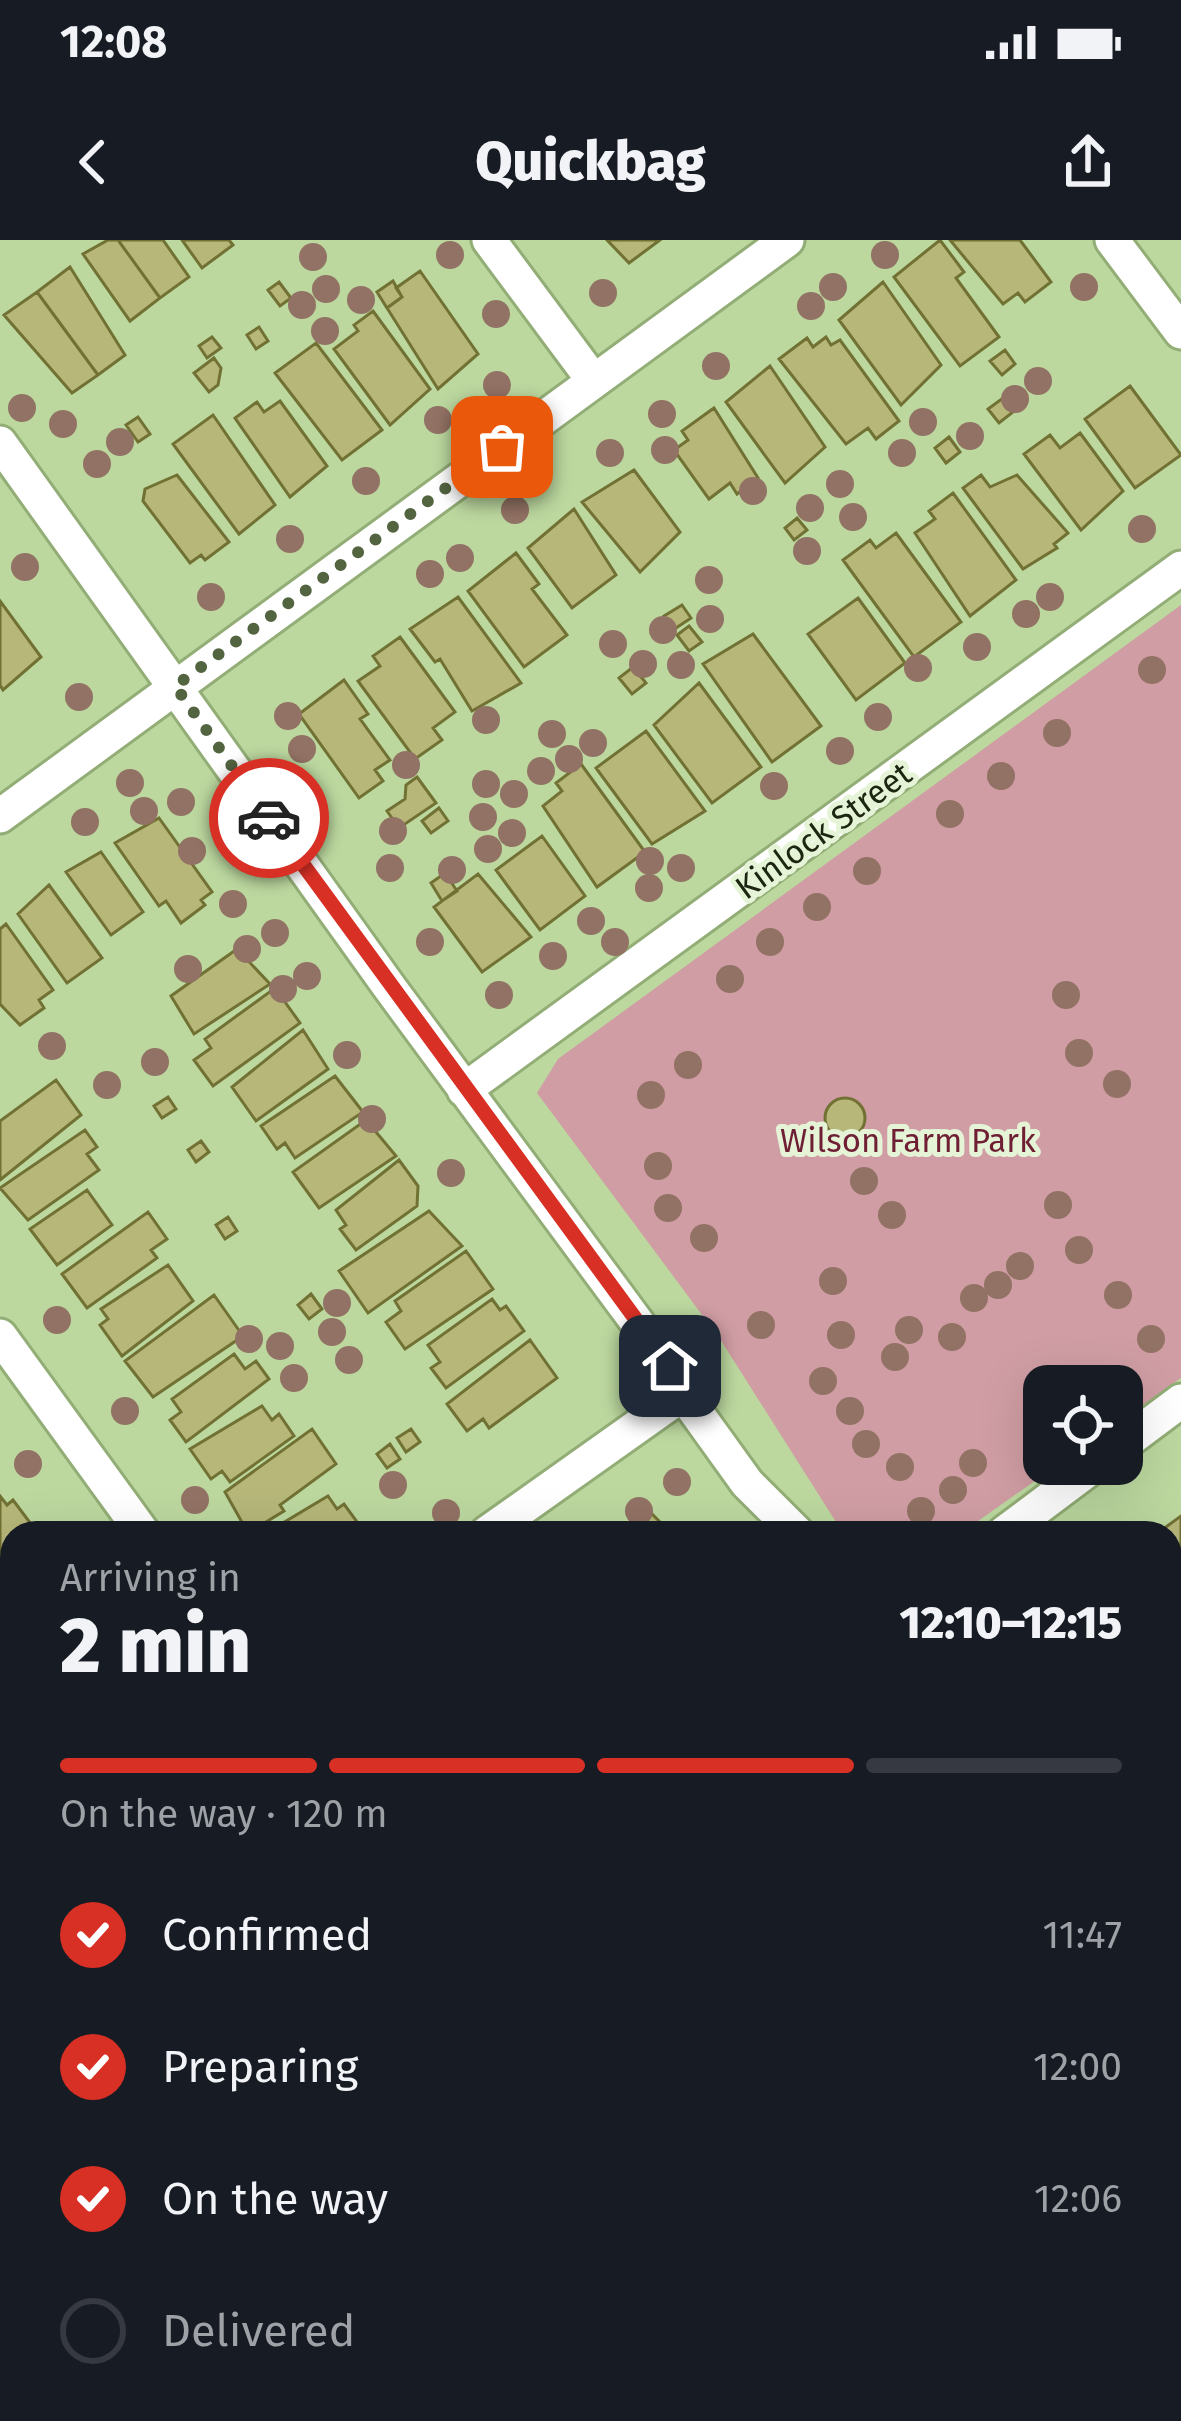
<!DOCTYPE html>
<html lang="en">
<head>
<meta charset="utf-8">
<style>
  body { margin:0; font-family:"Fira Sans",sans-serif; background:#242831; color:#f1f3f6; height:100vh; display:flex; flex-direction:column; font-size:45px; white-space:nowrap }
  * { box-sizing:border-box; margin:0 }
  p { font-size:39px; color:#9ea1a6 }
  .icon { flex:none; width:66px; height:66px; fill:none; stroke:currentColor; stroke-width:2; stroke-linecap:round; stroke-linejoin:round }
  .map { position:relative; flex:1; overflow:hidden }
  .side { position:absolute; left:0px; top:1281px; width:1182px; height:900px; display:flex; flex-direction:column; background:#171b24; border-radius:36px 36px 0 0; box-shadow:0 12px 48px #0002 }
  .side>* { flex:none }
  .tools { position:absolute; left:1023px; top:1125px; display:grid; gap:24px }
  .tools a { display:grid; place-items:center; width:120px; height:120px; border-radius:24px; background:#171b24; box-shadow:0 12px 48px #0002; font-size:60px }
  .pin { position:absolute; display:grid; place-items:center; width:102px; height:102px; color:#fff; margin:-51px; border-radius:24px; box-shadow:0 6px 18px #0006 }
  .courier { position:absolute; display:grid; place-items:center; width:120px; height:120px; margin:-60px; border:9px solid #d93025; border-radius:50%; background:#fff; color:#222; box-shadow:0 3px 15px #0007 }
  .overview em { font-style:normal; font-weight:800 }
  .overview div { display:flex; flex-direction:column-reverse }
  .overview { display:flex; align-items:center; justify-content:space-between; height:204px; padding:0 60px }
  h1 { font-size:78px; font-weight:800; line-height:90px }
  .bar { display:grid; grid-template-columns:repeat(4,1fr); gap:18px 12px; align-content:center; height:144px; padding:0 60px }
  .bar i { height:15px; border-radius:9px; background:#363941 }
  .bar .active { background:#d93025 }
  .bar p { grid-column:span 4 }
  ol { padding:0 60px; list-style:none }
  li { display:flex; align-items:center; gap:36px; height:132px }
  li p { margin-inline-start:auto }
  li .icon { padding:12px; border-radius:50%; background:#d93025; color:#fff; stroke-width:4 }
  li:last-child { color:#9ea1a6 }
  li i { width:66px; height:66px; border:6px solid #363941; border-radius:50% }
  .status { display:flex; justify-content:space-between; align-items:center; height:84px; padding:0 60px; background:#171b24; direction:ltr }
  .status svg { height:33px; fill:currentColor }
  header { display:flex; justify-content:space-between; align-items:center; height:156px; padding:0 60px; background:#171b24; font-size:54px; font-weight:800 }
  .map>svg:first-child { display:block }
  .green { fill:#d09da4 }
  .building { fill:#b6b779; stroke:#717134; stroke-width:3 }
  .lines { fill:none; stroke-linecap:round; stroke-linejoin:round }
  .service-casing { stroke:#92ad75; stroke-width:22 }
  .minor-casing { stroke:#92ad75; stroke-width:39 }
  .service { stroke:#fff; stroke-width:16 }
  .minor { stroke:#fff; stroke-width:33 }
  .tree { fill:#927264 }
  .done { stroke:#536441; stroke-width:12; stroke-dasharray:0 21.6 }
  .route { stroke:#d93025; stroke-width:15 }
  .labels { text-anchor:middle; stroke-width:10; stroke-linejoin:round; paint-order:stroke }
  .street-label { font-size:33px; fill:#1b250f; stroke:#e5f4d7 }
  .park-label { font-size:33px; fill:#6f1f34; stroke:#e5f4d7 }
</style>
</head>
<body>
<div class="status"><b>12:08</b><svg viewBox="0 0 49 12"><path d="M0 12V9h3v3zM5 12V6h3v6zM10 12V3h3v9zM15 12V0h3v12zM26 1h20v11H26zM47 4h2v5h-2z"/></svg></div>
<header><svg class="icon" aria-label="back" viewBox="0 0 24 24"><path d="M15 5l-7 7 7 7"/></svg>Quickbag<svg class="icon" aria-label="share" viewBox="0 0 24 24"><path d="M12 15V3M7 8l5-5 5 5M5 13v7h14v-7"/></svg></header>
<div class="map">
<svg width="1181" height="2181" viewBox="0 0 1181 2181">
  <rect width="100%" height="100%" fill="#bcd89f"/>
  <!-- green -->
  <path class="green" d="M1181,365V1138L1122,1180V1146H1044V1224H1059L961,1293H843L720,1099L537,853L558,819Z"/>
  <!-- building -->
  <path class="building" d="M108,0H118L160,58L130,81L83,14Z
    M118,0H163L189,37L160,58Z
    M182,0H229L233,5L202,28Z
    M607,0H660L629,23Z
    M940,0L964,32L956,38L999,97L960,126L894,37Z
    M950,0H1020L1051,42L1025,62L1018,53L1003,64Z
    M70,27L125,115L98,135L37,52Z
    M420,31L478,114L438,149L387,68L402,57L396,48Z
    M393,41L402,57L387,68L377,52Z
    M279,42L291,58L280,66L268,50Z
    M883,42L941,125L901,165L839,80Z
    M37,52L98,135L72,153L4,75Z
    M373,71L430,149L390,185L334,109L358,91L354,85Z
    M259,87L268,101L256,109L247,95Z
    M212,97L221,108L207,118L199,106Z
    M826,97L831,105L840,100L899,181L876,199L868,188L846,204L779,119L807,98L813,107Z
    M316,103L382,190L342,220L275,133Z
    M1005,110L1015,124L1002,135L990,121Z
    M214,118L221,128L218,145L209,152L194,133Z
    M770,126L825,207L785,243L726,162Z
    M1130,146L1181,215L1135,248L1085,179Z
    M1003,158L1013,172L999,183L988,169Z
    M280,161L327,226L290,257L235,178L257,162L264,172Z
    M714,168L758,238L737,254L730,243L709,259L674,210L688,200L682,191Z
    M213,175L275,265L239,294L173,204Z
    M138,177L150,194L138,202L126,185Z
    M1080,193L1123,251L1081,290L1024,214L1050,195L1060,208Z
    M949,197L960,212L946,223L935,208Z
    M634,230L680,292L640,332L582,262Z
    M177,235L229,302L205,320L201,315L190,323L143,261L145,249Z
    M981,235L990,247L1017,235L1068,293L1054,304L1057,308L1023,329L963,248Z
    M953,253L1016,340L970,376L915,293L935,279L929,271Z
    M574,269L616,335L572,368L528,308Z
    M797,278L807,290L794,300L785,288Z
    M896,293L961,382L914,417L843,320L870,300L876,308Z
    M516,313L539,344L532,349L567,395L524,427L468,351Z
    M458,357L521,443L472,471L440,419L435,422L410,389Z
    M858,358L905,423L856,460L808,394Z
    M0,361L41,417L3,450L0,445Z
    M682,365L691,378L673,390L664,376Z
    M689,386L702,402L689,411L677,395Z
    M753,394L821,486L772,522L703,424Z
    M400,397L455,472L433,488L442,500L415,519L358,441L380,426L373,416Z
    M633,427L646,443L632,454L619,438Z
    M344,440L368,474L360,479L390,520L375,530L383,541L359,558L299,474Z
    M699,443L761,527L712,563L654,485Z
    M646,491L705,571L652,604L596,528Z
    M581,524L645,612L597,647L543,566L562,551L556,543Z
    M417,537L436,563L399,588L387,571L405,559L406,545Z
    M439,568L448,581L431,593L422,581Z
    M159,578L212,652L201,660L205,665L181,683L166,661L159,666L115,603Z
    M542,596L585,656L540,690L496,630Z
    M101,612L143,672L111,695L66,632Z
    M445,633L457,651L442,661L431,643Z
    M478,634L531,697L482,732L434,667Z
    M49,645L102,718L67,743L18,674Z
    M6,684L53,750L39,760L44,768L20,785L0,764V689Z
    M237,709L270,744L194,794L171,756Z
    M275,748L300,783L213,846L194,820L211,808L205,799Z
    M303,790L328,829L256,881L232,847Z
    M335,836L363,872L295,918L285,903L277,909L261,886Z
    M56,840L81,875L0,940V881Z
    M168,857L176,869L162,878L154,866Z
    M825 878a20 20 0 1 1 40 0a20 20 0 1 1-40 0Z
    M366,880L396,916L319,968L293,932Z
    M85,890L97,907L87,914L99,930L28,980L0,948Z
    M201,901L209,912L196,922L188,910Z
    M399,920L418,946L417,966L356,1010L340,989L346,985L336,970Z
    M87,950L112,985L57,1025L30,989Z
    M429,971L462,1006L368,1073L339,1031Z
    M148,972L167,999L151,1010L157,1018L87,1068L62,1034Z
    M228,977L237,991L225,999L216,985Z
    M466,1011L493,1049L405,1109L386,1082L401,1071L395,1061Z
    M168,1025L193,1061L122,1116L100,1085L108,1079L101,1069Z
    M311,1054L322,1069L309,1079L298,1065Z
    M214,1055L243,1096L153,1157L125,1121Z
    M492,1059L500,1070L506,1066L524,1091L446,1148L431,1128L440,1122L428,1105Z
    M530,1100L557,1138L489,1188L483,1179L467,1191L447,1164Z
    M234,1114L245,1129L256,1121L269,1139L186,1202L170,1180L181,1172L172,1159Z
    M262,1166L272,1180L279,1174L294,1196L230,1242L222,1231L211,1239L190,1209Z
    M312,1189L336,1224L280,1265L284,1271L248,1293L225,1252Z
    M411,1189L420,1202L406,1212L397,1198Z
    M390,1204L400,1219L387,1228L377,1214Z
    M0,1256L7,1265L13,1260L34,1288L12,1293V1304L0,1313Z
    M328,1256L337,1269L344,1264L360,1286L350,1293H266Z
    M651,1273L671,1293H619L639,1277Z
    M1181,1276V1358L1170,1343V1293L1159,1292Z
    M12,1311V1369L0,1378V1324Z
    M1170,1360L1181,1375V1397L1170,1405Z
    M12,1381V1439L0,1448V1394Z
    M1170,1537L1175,1543L1181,1538V1574L1170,1582Z
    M1181,1583V1639L1170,1644V1592Z
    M1181,1645V1683L1176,1686L1170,1678V1653Z
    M0,1765L12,1781V1844L4,1850Z
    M1170,1978L1181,1993V2033L1170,2041Z
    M0,2021L12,2038V2139L0,2122Z
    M1181,2047V2112L1173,2117L1170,2056Z
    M1181,2125V2167L1170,2153V2133Z
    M20,2169H95L100,2176L94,2181H29Z"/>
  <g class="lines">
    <defs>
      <path id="service" d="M937,2169L950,2181"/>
      <path id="minor" d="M489,0L593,140
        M1112,0L1181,92
        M0,203L390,748L670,1127L683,1154L747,1243L797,1293
        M0,576L787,0
        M464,850L1181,328
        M0,1096L143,1293
        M1122,1205L1181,1161
        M487,1293L683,1154
        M1004,1293L1096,1224
        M0,1643L12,1634
        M1170,1825L1181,1840"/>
    </defs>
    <!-- service casing -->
    <use href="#service" class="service-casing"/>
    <!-- minor casing -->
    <use href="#minor" class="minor-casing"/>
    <!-- service -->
    <use href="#service" class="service"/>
    <!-- minor -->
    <use href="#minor" class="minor"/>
  </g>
  <!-- trees -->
  <g class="tree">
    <circle cx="450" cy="15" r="14"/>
    <circle cx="885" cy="15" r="14"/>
    <circle cx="313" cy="17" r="14"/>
    <circle cx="833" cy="47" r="14"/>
    <circle cx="1084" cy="47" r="14"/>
    <circle cx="326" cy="49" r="14"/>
    <circle cx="603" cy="53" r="14"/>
    <circle cx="361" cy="60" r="14"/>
    <circle cx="302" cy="65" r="14"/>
    <circle cx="811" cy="66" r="14"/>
    <circle cx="496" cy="74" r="14"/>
    <circle cx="325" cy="91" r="14"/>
    <circle cx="716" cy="126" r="14"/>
    <circle cx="1038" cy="141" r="14"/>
    <circle cx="497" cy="145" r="14"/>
    <circle cx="1015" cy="159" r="14"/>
    <circle cx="22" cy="168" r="14"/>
    <circle cx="662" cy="174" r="14"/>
    <circle cx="438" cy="180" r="14"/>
    <circle cx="923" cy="182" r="14"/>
    <circle cx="63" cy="184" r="14"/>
    <circle cx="970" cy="196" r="14"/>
    <circle cx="120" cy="202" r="14"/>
    <circle cx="665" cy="210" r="14"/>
    <circle cx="610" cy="213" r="14"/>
    <circle cx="902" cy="213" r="14"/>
    <circle cx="97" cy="224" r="14"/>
    <circle cx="366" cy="241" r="14"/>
    <circle cx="840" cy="244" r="14"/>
    <circle cx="753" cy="251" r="14"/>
    <circle cx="810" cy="268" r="14"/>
    <circle cx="515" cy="270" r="14"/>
    <circle cx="853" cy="277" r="14"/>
    <circle cx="1142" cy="289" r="14"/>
    <circle cx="290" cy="299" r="14"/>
    <circle cx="807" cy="311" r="14"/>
    <circle cx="460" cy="318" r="14"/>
    <circle cx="25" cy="327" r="14"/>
    <circle cx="430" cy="334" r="14"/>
    <circle cx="709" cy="340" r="14"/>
    <circle cx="211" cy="357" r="14"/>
    <circle cx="1050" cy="357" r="14"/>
    <circle cx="1026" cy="374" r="14"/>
    <circle cx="710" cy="379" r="14"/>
    <circle cx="663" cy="390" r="14"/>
    <circle cx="613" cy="404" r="14"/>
    <circle cx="977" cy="407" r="14"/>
    <circle cx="643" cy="424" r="14"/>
    <circle cx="681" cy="425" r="14"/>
    <circle cx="918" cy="428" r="14"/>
    <circle cx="1152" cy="430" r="14"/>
    <circle cx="79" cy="457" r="14"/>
    <circle cx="288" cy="476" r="14"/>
    <circle cx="878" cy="477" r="14"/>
    <circle cx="486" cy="480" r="14"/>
    <circle cx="1057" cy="493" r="14"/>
    <circle cx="552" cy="494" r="14"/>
    <circle cx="593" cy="503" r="14"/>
    <circle cx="302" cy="509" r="14"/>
    <circle cx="840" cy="511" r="14"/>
    <circle cx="569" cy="519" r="14"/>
    <circle cx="406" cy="525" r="14"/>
    <circle cx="541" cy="531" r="14"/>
    <circle cx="1001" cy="536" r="14"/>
    <circle cx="130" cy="543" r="14"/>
    <circle cx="486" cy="544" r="14"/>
    <circle cx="774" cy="546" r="14"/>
    <circle cx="514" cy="554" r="14"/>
    <circle cx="181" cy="562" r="14"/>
    <circle cx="144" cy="571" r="14"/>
    <circle cx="950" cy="574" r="14"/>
    <circle cx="483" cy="577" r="14"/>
    <circle cx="85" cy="582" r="14"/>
    <circle cx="393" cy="591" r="14"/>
    <circle cx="512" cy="593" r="14"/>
    <circle cx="488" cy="609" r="14"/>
    <circle cx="192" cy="611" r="14"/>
    <circle cx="650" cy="621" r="14"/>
    <circle cx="390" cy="628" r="14"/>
    <circle cx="681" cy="628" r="14"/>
    <circle cx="452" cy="630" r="14"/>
    <circle cx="867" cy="631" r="14"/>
    <circle cx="649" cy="648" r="14"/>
    <circle cx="233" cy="664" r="14"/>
    <circle cx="817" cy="667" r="14"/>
    <circle cx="591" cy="681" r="14"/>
    <circle cx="275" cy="693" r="14"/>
    <circle cx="430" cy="702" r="14"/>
    <circle cx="615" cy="702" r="14"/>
    <circle cx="770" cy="702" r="14"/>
    <circle cx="247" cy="709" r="14"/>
    <circle cx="553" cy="716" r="14"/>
    <circle cx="188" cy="729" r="14"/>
    <circle cx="307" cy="736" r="14"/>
    <circle cx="730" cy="739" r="14"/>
    <circle cx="283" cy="749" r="14"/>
    <circle cx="499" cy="755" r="14"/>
    <circle cx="1066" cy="755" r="14"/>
    <circle cx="52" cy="806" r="14"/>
    <circle cx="1079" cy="813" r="14"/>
    <circle cx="347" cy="815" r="14"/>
    <circle cx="155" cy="822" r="14"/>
    <circle cx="688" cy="825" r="14"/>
    <circle cx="1117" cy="844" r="14"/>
    <circle cx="107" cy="845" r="14"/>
    <circle cx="651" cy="855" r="14"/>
    <circle cx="372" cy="879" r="14"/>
    <circle cx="658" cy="926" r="14"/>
    <circle cx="451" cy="933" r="14"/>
    <circle cx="864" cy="941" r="14"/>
    <circle cx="1058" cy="965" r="14"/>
    <circle cx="668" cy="968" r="14"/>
    <circle cx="892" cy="975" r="14"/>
    <circle cx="704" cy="998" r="14"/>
    <circle cx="1079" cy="1010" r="14"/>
    <circle cx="1020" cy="1026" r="14"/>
    <circle cx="833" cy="1041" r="14"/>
    <circle cx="998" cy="1045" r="14"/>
    <circle cx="1118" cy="1055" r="14"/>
    <circle cx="974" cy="1058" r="14"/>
    <circle cx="337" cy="1063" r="14"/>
    <circle cx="57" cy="1080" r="14"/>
    <circle cx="761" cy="1085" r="14"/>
    <circle cx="909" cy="1090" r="14"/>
    <circle cx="332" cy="1092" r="14"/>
    <circle cx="841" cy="1095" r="14"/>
    <circle cx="952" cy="1097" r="14"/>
    <circle cx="249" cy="1099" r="14"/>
    <circle cx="1151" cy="1099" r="14"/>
    <circle cx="280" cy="1106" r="14"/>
    <circle cx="895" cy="1117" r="14"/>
    <circle cx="349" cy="1120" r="14"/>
    <circle cx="294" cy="1138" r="14"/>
    <circle cx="823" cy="1141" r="14"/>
    <circle cx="125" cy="1171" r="14"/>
    <circle cx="850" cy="1171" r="14"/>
    <circle cx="866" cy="1204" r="14"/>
    <circle cx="973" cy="1223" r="14"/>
    <circle cx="28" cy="1224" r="14"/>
    <circle cx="900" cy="1227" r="14"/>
    <circle cx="677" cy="1242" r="14"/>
    <circle cx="393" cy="1245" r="14"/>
    <circle cx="953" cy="1250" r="14"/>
    <circle cx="195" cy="1260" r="14"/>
    <circle cx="639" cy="1271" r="14"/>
    <circle cx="921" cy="1271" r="14"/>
    <circle cx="446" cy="1273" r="14"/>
  </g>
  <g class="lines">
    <!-- done -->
    <path class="done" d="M269,578L175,446L502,207"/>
    <!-- route -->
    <path class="route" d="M269,578L670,1126"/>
  </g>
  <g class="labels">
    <!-- street labels -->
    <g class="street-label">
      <text transform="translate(823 590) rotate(-36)" y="12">Kinlock Street</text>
    </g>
    <!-- park labels -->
    <g class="park-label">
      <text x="908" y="912">Wilson Farm Park</text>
    </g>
  </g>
</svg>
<div class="tools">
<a><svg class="icon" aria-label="locate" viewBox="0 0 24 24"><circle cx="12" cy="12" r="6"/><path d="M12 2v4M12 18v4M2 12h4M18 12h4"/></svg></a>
</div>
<div class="pin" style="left:502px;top:207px;background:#ea580c"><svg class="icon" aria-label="bag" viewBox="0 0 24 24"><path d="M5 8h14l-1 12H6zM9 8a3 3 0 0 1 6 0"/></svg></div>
<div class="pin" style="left:670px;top:1126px;background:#1f2937"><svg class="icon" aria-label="home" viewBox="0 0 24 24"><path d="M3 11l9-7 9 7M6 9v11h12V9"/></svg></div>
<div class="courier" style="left:269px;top:578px"><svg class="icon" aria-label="car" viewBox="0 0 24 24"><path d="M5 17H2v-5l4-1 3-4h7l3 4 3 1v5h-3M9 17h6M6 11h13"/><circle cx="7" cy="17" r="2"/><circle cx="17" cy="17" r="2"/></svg></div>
<section class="side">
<div class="overview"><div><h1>2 min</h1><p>Arriving in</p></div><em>12:10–12:15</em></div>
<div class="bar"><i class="active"></i><i class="active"></i><i class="active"></i><i></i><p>On the way · 120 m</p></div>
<ol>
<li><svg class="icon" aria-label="check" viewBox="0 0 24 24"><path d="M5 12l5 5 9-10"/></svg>Confirmed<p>11:47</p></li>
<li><svg class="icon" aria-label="check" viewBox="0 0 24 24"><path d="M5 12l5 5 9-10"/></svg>Preparing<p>12:00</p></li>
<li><svg class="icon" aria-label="check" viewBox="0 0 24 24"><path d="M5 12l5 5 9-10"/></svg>On the way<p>12:06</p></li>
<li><i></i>Delivered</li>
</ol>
</section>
</div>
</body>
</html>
